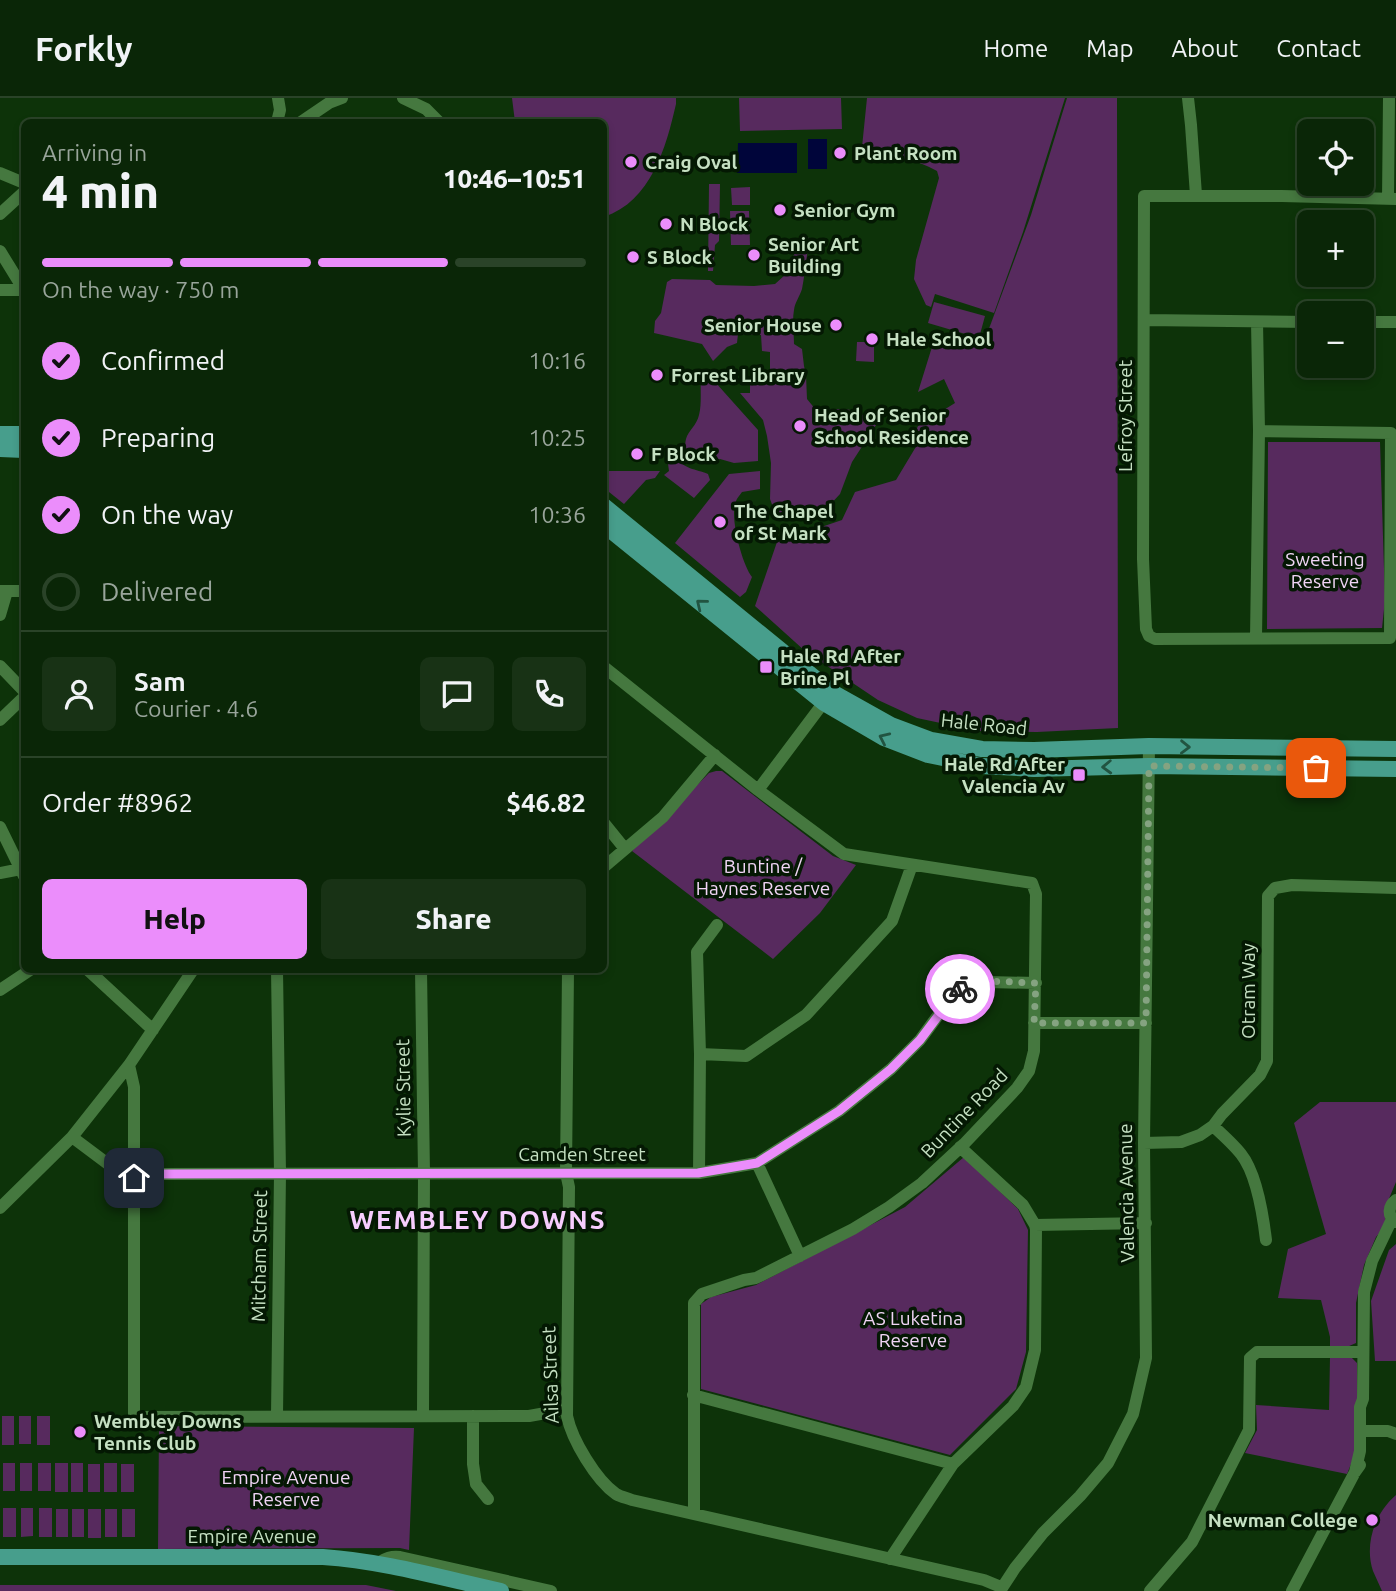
<!DOCTYPE html>
<html lang="en">
<head>
<meta charset="utf-8">
<style>
  body { margin:0; font-family:Ubuntu,sans-serif; background:#183215; color:#f1f3f6; height:100vh; display:flex; flex-direction:column; font-size:26px; white-space:nowrap }
  * { box-sizing:border-box; margin:0 }
  p { font-size:23px; color:#99a59b }
  .icon { flex:none; width:38px; height:38px; fill:none; stroke:currentColor; stroke-width:2; stroke-linecap:round; stroke-linejoin:round }
  .map { position:relative; flex:1; overflow:hidden }
  .panel { position:absolute; left:21px; top:21px; width:586px; height:854px; display:flex; flex-direction:column; background:#0a2607; border-radius:10px; box-shadow:0 4px 10px #0003,0 0 0 2px #2a4328 }
  .panel>* { flex:none }
  .controls { position:absolute; left:1297px; top:21px; display:grid; gap:14px }
  .controls a { display:grid; place-items:center; width:77px; height:77px; border-radius:10px; background:#0a2607; box-shadow:0 4px 10px #0003,0 0 0 2px #2a4328; font-size:35px }
  .pin { position:absolute; display:grid; place-items:center; width:60px; height:60px; color:#fff; margin:-30px; border-radius:14px; box-shadow:0 4px 10px #0006 }
  .courier { position:absolute; display:grid; place-items:center; width:70px; height:70px; margin:-35px; border:5px solid #eb8dfb; border-radius:50%; background:#fff; color:#222; box-shadow:0 2px 9px #0007 }
  .headline em { font-style:normal; font-weight:800 }
  .headline div { display:flex; flex-direction:column-reverse }
  .headline { display:flex; align-items:center; justify-content:space-between; height:119px; padding:0 21px }
  h1 { font-size:46px; font-weight:800; line-height:52px }
  .bar { display:grid; grid-template-columns:repeat(4,1fr); gap:10px 7px; align-content:center; height:84px; padding:0 21px }
  .bar i { height:9px; border-radius:5px; background:#2a4328 }
  .bar .on { background:#eb8dfb }
  .bar p { grid-column:span 4 }
  .line { display:flex; align-items:center; gap:18px; padding:0 21px; border-top:2px solid #2a4328 }
  .line div { flex:1 }
  .round { display:grid; place-items:center; flex:none; width:74px; height:74px; border-radius:10px; background:#183215 }
  ol { padding:0 21px; list-style:none }
  li { display:flex; align-items:center; gap:21px; height:77px }
  li p { margin-inline-start:auto }
  li .icon { padding:7px; border-radius:50%; background:#eb8dfb; color:#111; stroke-width:4 }
  li:last-child { color:#99a59b }
  li i { width:38px; height:38px; border:4px solid #2a4328; border-radius:50% }
  .cta { display:flex; gap:14px; margin-top:auto; padding:14px 21px }
  .cta a { flex:1; height:80px; border-radius:10px; background:#eb8dfb; color:#111; font-size:28px; font-weight:800; line-height:80px; text-align:center }
  .cta a+a { background:#183215; color:#f1f3f6 }
  header { display:flex; align-items:center; gap:42px; box-sizing:border-box; height:98px; padding:0 35px; background:#0a2607; border-bottom:2px solid #2a4328 }
  header strong { font-size:33px }
  nav { display:flex; gap:38px; margin-inline-start:auto; font-size:24px }
  .map>svg:first-child { display:block }
  .green { fill:#572a5e }
  .water { fill:#00053a }
  .lines { fill:none; stroke-linecap:round; stroke-linejoin:round }
  .minor { stroke:#45783f; stroke-width:12 }
  .major { stroke:#479e8c; stroke-width:16 }
  .oneway { stroke:#225441 }
  .done { stroke:#85a381; stroke-width:7; stroke-dasharray:0 12.6 }
  .route { stroke:#eb8dfb; stroke-width:9 }
  .poi-dot { fill:#eb8dfb; stroke:#041803; stroke-width:2.5 }
  .labels { text-anchor:middle; stroke-width:7; stroke-linejoin:round; paint-order:stroke }
  .poi-label { font-size:19px; font-weight:bold; fill:#c5e0c2; stroke:#041803; text-anchor:start }
  .street-label { font-size:19px; fill:#c5e0c2; stroke:#041803 }
  .park-label { font-size:19px; fill:#f1d5f6; stroke:#041803 }
  .district-label { font-size:26px; font-weight:bold; letter-spacing:2px; fill:#f7cdfe; stroke:#041803 }
</style>
</head>
<body>
<header>
<strong>Forkly</strong>
<nav><a>Home</a><a>Map</a><a>About</a><a>Contact</a></nav>
</header>
<div class="map">
<svg width="1396" height="1493" viewBox="0 0 1396 1493">
  <rect width="100%" height="100%" fill="#0d3309"/>
  <!-- green -->
  <path class="green" d="M512,0H676V6C666,50 651,103 604,119V24H515Z
    M739,0H841L842,31L740,33Z
    M867,0H1065L1023,134L994,215L935,196L931,209L926,207L914,181L916,162L939,80L937,73C915,60 892,59 867,57L862,49Z
    M1067,0H1117L1118,630L1037,634L978,633L917,620L878,602L805,553L755,508L777,444L842,422L855,394L896,382L917,347L914,337L918,328L955,305L944,281L918,294L936,236L980,247L990,228L1031,117Z
    M709,86H720L719,143L715,147L713,173H708Z
    M750,89V107H732L731,90Z
    M730,113H749L750,147H731Z
    M804,138L809,140C807,158 805,175 802,191C800,198 795,204 794,212C792,223 794,235 794,246L802,251L804,268L806,277L807,301L816,312C843,311 854,307 876,327L852,364L840,396L827,410L801,421L777,420L770,401L771,365L767,338L763,322L740,295H750V286L770,285V254L762,253L761,237L738,236L737,245L727,249L713,263L702,246L654,235L655,223L661,215L667,184L672,181L710,182L716,187L754,188L775,186L785,177L799,145Z
    M934,204L985,218L979,240L928,225Z
    M857,244H874V264L856,263Z
    M707,275L758,332V363L734,365L720,361C719,361 710,364 709,364C696,366 682,356 686,341C688,333 697,327 699,317C702,305 700,291 701,278Z
    M1268,344H1380L1385,502L1382,530L1267,531Z
    M676,359C683,371 696,371 708,376L710,382L694,400L664,377L669,373L668,366L672,364L673,360Z
    M604,373H660L655,380L646,382L624,406L604,390Z
    M760,373V391L742,394C740,397 737,400 736,403C729,418 742,466 752,479L746,494L740,499L675,445L729,376Z
    M716,673H722L833,758L856,767L820,815L773,861L632,753L709,675Z
    M1320,1004H1396V1084L1388,1103L1385,1118L1386,1125L1382,1132L1376,1139L1364,1167L1356,1205V1245L1347,1249H1330V1239L1321,1202L1278,1200L1288,1151L1326,1136L1294,1025Z
    M964,1059L1018,1111L1028,1132L1026,1254L1016,1291L950,1357L701,1291V1206L711,1199L756,1187L905,1109Z
    M1396,1146V1263H1375L1371,1203L1389,1152Z
    M1330,1259H1351L1357,1265L1358,1335L1355,1356L1347,1376L1245,1355L1257,1332L1256,1307L1329,1312Z
    M2,1318H14V1347H2Z
    M19,1318H31V1346H19Z
    M37,1318H50V1347H37Z
    M159,1328L414,1330L409,1452L400,1450L158,1451Z
    M3,1365H15V1393H3Z
    M20,1365H32V1393H20Z
    M38,1365H51V1393H38Z
    M55,1365H68V1394H55Z
    M71,1365H83V1394H71Z
    M104,1365H117V1394H104Z
    M88,1366H100V1394H88Z
    M121,1366H134V1394H121Z
    M1396,1397V1493H1382C1379,1486 1376,1480 1373,1473C1364,1446 1375,1415 1396,1397Z
    M3,1410H16V1439H3Z
    M21,1410H33V1438L21,1439Z
    M39,1410H52V1439H39Z
    M56,1411H68V1439H56Z
    M72,1411H84V1439H72Z
    M88,1411H101V1440H88Z
    M105,1411H117V1439H105Z
    M122,1411H135V1439H122Z
    M0,1487H366L396,1493H0Z"/>
  <!-- water -->
  <path class="water" d="M808,41H827V71H808Z
    M738,45H797V75H737Z"/>
  <g class="lines">
    <!-- minor -->
    <path class="minor" d="M403,0L426,11L439,24
      M1188,0L1191,27L1196,97
      M277,24L280,12L278,0
      M301,24L329,5L342,0
      M0,75L24,85
      M1388,101L1389,0
      M0,116L24,94
      M0,153L24,192
      M0,192H24
      M1144,222L1309,224
      M1362,224H1396
      M1259,333L1391,335L1390,540L1155,541L1149,538L1146,531L1143,461L1144,98H1282L1396,101
      M0,493H24
      M0,517L7,493
      M1256,540L1259,333L1257,224
      M0,568L24,593
      M604,569L758,692L844,756L1032,785L1036,796L1034,953L1029,973L1017,990L964,1046L922,1085L889,1109L853,1131L756,1180L744,1182L702,1196L694,1205V1416
      M0,622L24,599
      M758,692L827,600
      M604,725L625,751
      M0,729L24,778
      M604,769L663,719L715,657
      M0,775L21,771
      M88,872L153,932
      M277,872L280,1075L277,1318
      M421,872L424,1075L423,1318
      M568,872L566,1075L569,1089L567,1318C572,1342 596,1382 616,1396C621,1399 627,1400 632,1402L984,1482L1001,1489
      M0,892L30,872
      M1034,925H1146
      M700,956L746,958L806,917L892,823L912,767
      M129,967L134,989V1319L529,1318L557,1313L567,1305
      M1213,1028C1223,1037 1233,1046 1241,1056C1257,1076 1263,1117 1266,1142
      M72,1039L124,1078L134,1080L156,1076L699,1075L757,1065L839,1013L891,971L920,942L956,893L967,887L987,884L1036,885
      M1144,1045L1181,1044L1200,1037L1213,1028L1222,1016L1260,977L1267,963L1268,798L1275,790L1292,787L1396,790
      M960,1049L1023,1107L1035,1127L1146,1125
      M757,1065L800,1158
      M699,1075L700,956L697,854L717,827
      M0,1110L72,1039L129,967L193,872
      M1396,1124C1387,1118 1388,1108 1396,1102
      M693,1297L953,1366
      M473,1318V1366L476,1386L488,1401
      M1361,1333H1388L1396,1336
      M1355,1374L1360,1353V1309L1363,1301L1364,1194L1372,1163L1392,1121
      M890,1461L953,1366L1013,1308L1026,1289L1035,1252L1036,1131L1035,1127
      M378,1465C386,1460 391,1458 400,1459L551,1493
      M1000,1493L1015,1470L1043,1435L1080,1398L1108,1365L1133,1316L1146,1260L1144,1045L1149,648
      M1150,1493L1192,1444L1249,1332L1250,1260L1257,1254H1363
      M1292,1493L1355,1374L1360,1367"/>
    <!-- major -->
    <path class="major" d="M0,336H24
      M0,351L24,352
      M604,408L832,594L891,627L931,642L982,651L1034,652L1149,648L1396,651
      M604,427L824,605L884,640L928,657L982,668L1034,671L1149,668L1396,671
      M0,1459H323C383,1463 442,1480 501,1493"/>
  </g>
  <!-- one-way arrows -->
  <defs><path id="oneway-chevron" d="M-2-3.5L2.5 0L-2 3.5" fill="none" stroke-width="1.6" stroke-linecap="round" stroke-linejoin="round" transform="scale(1.75)"/></defs>
  <g class="oneway">
    <use href="#oneway-chevron" transform="translate(701 506) rotate(-141)"/>
    <use href="#oneway-chevron" transform="translate(884 640) rotate(-155)"/>
    <use href="#oneway-chevron" transform="translate(1185 649) rotate(1)"/>
    <use href="#oneway-chevron" transform="translate(1107 669) rotate(178)"/>
  </g>
  <g class="lines">
    <!-- done -->
    <path class="done" d="M960,891C980,879 1013,885 1036,885L1034,925H1146L1149,668L1316,670"/>
    <!-- route -->
    <path class="route" d="M134,1080L156,1076L698,1075L757,1065L839,1013L891,971L920,942L956,894L960,891"/>
  </g>
  <!-- markers -->
  <g class="poi-dot">
    <circle cx="840" cy="55" r="7"/>
    <circle cx="631" cy="64" r="7"/>
    <circle cx="780" cy="112" r="7"/>
    <circle cx="666" cy="126" r="7"/>
    <circle cx="754" cy="157" r="7"/>
    <circle cx="633" cy="159" r="7"/>
    <circle cx="836" cy="227" r="7"/>
    <circle cx="872" cy="241" r="7"/>
    <circle cx="657" cy="277" r="7"/>
    <circle cx="800" cy="328" r="7"/>
    <circle cx="637" cy="356" r="7"/>
    <circle cx="720" cy="424" r="7"/>
    <rect x="759" y="562" width="14" height="14" rx="3.5"/>
    <rect x="1072" y="670" width="14" height="14" rx="3.5"/>
    <circle cx="80" cy="1334" r="7"/>
    <circle cx="1372" cy="1422" r="7"/>
  </g>
  <g class="labels">
    <!-- poi labels -->
    <g class="poi-label">
      <text x="854" y="62">Plant Room</text>
      <text x="645" y="71">Craig Oval</text>
      <text x="794" y="119">Senior Gym</text>
      <text x="680" y="133">N Block</text>
      <text x="768" y="153">Senior Art<tspan x="768" dy="22">Building</tspan></text>
      <text x="647" y="166">S Block</text>
      <text x="822" y="234" text-anchor="end">Senior House</text>
      <text x="886" y="248">Hale School</text>
      <text x="671" y="284">Forrest Library</text>
      <text x="814" y="324">Head of Senior<tspan x="814" dy="22">School Residence</tspan></text>
      <text x="651" y="363">F Block</text>
      <text x="734" y="420">The Chapel<tspan x="734" dy="22">of St Mark</tspan></text>
      <text x="780" y="565">Hale Rd After<tspan x="780" dy="22">Brine Pl</tspan></text>
      <text x="1065" y="673" text-anchor="end">Hale Rd After<tspan x="1065" dy="22">Valencia Av</tspan></text>
      <text x="94" y="1330">Wembley Downs<tspan x="94" dy="22">Tennis Club</tspan></text>
      <text x="1358" y="1429" text-anchor="end">Newman College</text>
    </g>
    <!-- street labels -->
    <g class="street-label">
      <text transform="translate(1125 318) rotate(-90)" y="7">Lefroy Street</text>
      <text transform="translate(984 626) rotate(6)" y="7">Hale Road</text>
      <text transform="translate(1248 893) rotate(-90)" y="7">Otram Way</text>
      <text transform="translate(403 990) rotate(-91)" y="7">Kylie Street</text>
      <text transform="translate(964 1015) rotate(-46)" y="7">Buntine Road</text>
      <text x="582" y="1063">Camden Street</text>
      <text transform="translate(1126 1095) rotate(-91)" y="7">Valencia Avenue</text>
      <text transform="translate(259 1158) rotate(-89)" y="7">Mitcham Street</text>
      <text transform="translate(550 1277) rotate(-92)" y="7">Ailsa Street</text>
      <text x="252" y="1445">Empire Avenue</text>
    </g>
    <!-- park labels -->
    <g class="park-label">
      <text x="1325" y="468">Sweeting<tspan x="1325" dy="22">Reserve</tspan></text>
      <text x="763" y="775">Buntine /<tspan x="763" dy="22">Haynes Reserve</tspan></text>
      <text x="913" y="1227">AS Luketina<tspan x="913" dy="22">Reserve</tspan></text>
      <text x="286" y="1386">Empire Avenue<tspan x="286" dy="22">Reserve</tspan></text>
    </g>
    <!-- district labels -->
    <g class="district-label">
      <text x="478" y="1131">WEMBLEY DOWNS</text>
    </g>
  </g>
</svg>
<div class="controls">
<a><svg class="icon" aria-label="locate" viewBox="0 0 24 24"><circle cx="12" cy="12" r="6"/><path d="M12 2v4M12 18v4M2 12h4M18 12h4"/></svg></a>
<a>+</a>
<a>−</a>
</div>
<div class="pin" style="left:1316px;top:670px;background:#ea580c"><svg class="icon" aria-label="bag" viewBox="0 0 24 24"><path d="M5 8h14l-1 12H6zM9 8a3 3 0 0 1 6 0"/></svg></div>
<div class="pin" style="left:134px;top:1080px;background:#1f2937"><svg class="icon" aria-label="home" viewBox="0 0 24 24"><path d="M3 11l9-7 9 7M6 9v11h12V9"/></svg></div>
<div class="courier" style="left:960px;top:891px"><svg class="icon" aria-label="bike" viewBox="0 0 24 24"><circle cx="6" cy="16" r="4"/><circle cx="18" cy="16" r="4"/><path d="M6 16l4-8h5l3 8M10 8l3 8H6M13 5h3"/></svg></div>
<section class="panel">
<div class="headline"><div><h1>4 min</h1><p>Arriving in</p></div><em>10:46–10:51</em></div>
<div class="bar"><i class="on"></i><i class="on"></i><i class="on"></i><i></i><p>On the way · 750 m</p></div>
<ol>
<li><svg class="icon" aria-label="check" viewBox="0 0 24 24"><path d="M5 12l5 5 9-10"/></svg>Confirmed<p>10:16</p></li>
<li><svg class="icon" aria-label="check" viewBox="0 0 24 24"><path d="M5 12l5 5 9-10"/></svg>Preparing<p>10:25</p></li>
<li><svg class="icon" aria-label="check" viewBox="0 0 24 24"><path d="M5 12l5 5 9-10"/></svg>On the way<p>10:36</p></li>
<li><i></i>Delivered</li>
</ol>
<div class="line" style="height:126px"><a class="round"><svg class="icon" aria-label="person" viewBox="0 0 24 24"><circle cx="12" cy="8" r="4"/><path d="M4 21q1-7 8-7t8 7"/></svg></a><div><b>Sam</b><p>Courier · 4.6</p></div><a class="round"><svg class="icon" aria-label="chat" viewBox="0 0 24 24"><path d="M4 5h16v11H9l-5 4z"/></svg></a><a class="round"><svg class="icon" aria-label="phone" viewBox="0 0 24 24"><path d="M5 4h4l2 5-3 2q2 4 5 5l2-3 5 2v4C11 20 4 13 5 4z"/></svg></a></div>
<div class="line" style="height:91px"><div>Order #8962</div><b>$46.82</b></div>
<div class="cta"><a>Help</a><a>Share</a></div>
</section>
</div>
</body>
</html>
